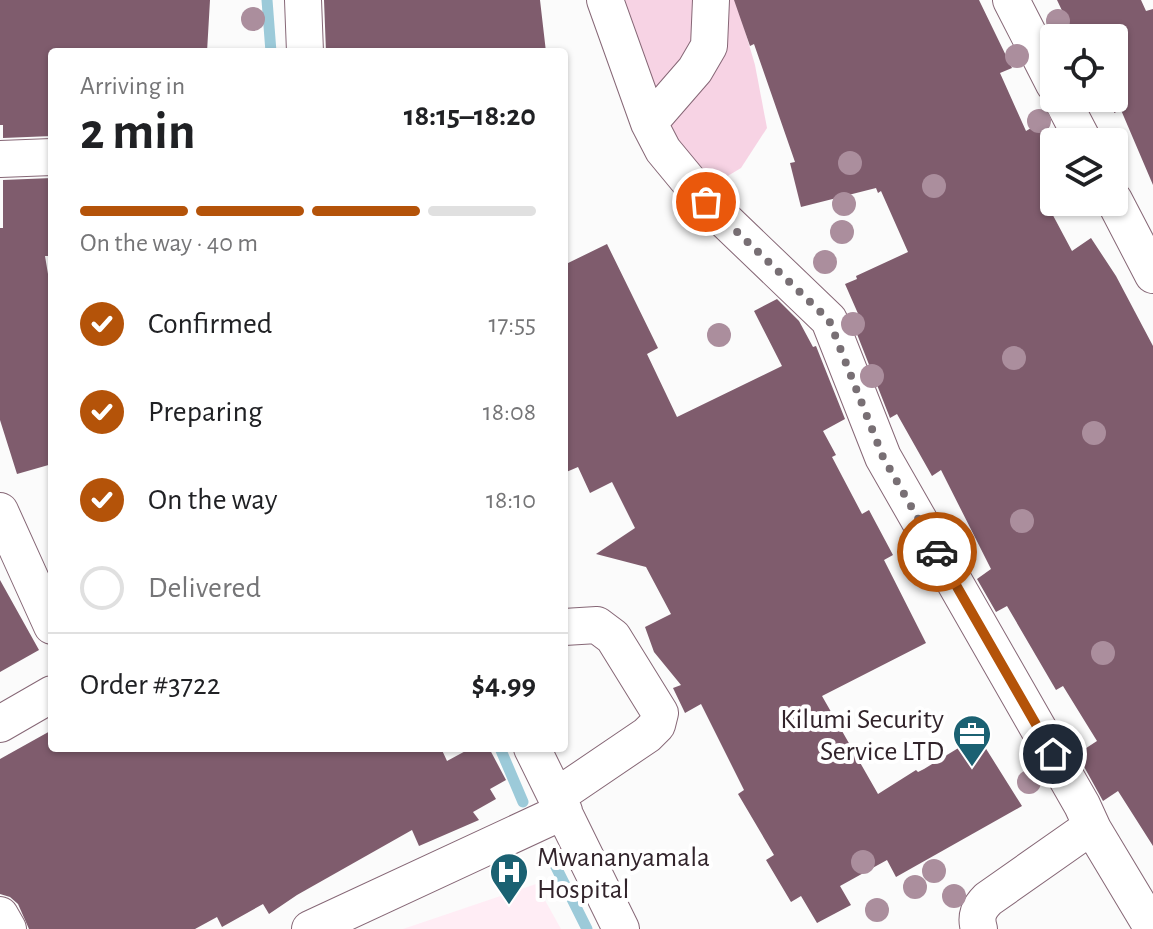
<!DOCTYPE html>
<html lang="en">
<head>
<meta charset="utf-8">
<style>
  body { margin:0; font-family:"Alegreya Sans",sans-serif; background:#f2f2f2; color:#202124; height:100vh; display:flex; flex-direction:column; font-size:30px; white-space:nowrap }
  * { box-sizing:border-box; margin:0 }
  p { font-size:26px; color:#757577 }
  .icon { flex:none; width:44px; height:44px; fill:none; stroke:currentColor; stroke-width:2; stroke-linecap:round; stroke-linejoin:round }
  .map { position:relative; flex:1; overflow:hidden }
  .sheet { position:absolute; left:48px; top:48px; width:520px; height:704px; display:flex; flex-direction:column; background:#fff; border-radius:8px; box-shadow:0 2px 6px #0004 }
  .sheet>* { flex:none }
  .tools { position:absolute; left:1040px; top:24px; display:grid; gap:16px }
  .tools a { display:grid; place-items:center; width:88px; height:88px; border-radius:8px; background:#fff; box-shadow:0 2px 6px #0004; font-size:40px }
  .pin { position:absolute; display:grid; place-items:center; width:68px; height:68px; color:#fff; margin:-34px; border:4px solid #fff; border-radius:50%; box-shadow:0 2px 8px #0007 }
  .courier { position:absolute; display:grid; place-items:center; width:80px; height:80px; margin:-40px; border:6px solid #b45309; border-radius:50%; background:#fff; color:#222; box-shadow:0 2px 10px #0007 }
  .summary em { font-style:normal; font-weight:600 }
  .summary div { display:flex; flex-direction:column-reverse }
  .summary { display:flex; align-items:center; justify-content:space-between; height:136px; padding:0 32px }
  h1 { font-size:52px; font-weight:600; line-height:60px }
  .bar { display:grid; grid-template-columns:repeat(4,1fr); gap:12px 8px; align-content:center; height:96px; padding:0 32px }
  .bar i { height:10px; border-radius:6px; background:#e0e0e0 }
  .bar .on { background:#b45309 }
  .bar p { grid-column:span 4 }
  .line { display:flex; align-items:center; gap:20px; padding:0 32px; border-top:2px solid #e0e0e0 }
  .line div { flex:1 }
  ol { padding:0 32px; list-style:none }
  li { display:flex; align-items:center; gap:24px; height:88px }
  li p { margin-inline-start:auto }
  li .icon { padding:8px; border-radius:50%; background:#b45309; color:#fff; stroke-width:4 }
  li:last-child { color:#757577 }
  li i { width:44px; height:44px; border:4px solid #e0e0e0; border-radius:50% }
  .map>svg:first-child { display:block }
  .built { fill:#ffedf5 }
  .green { fill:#f7d3e4 }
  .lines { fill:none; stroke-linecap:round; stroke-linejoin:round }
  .stream { stroke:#9ccad9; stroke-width:11 }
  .building { fill:#7f5c6d }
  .minor-casing { stroke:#866776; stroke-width:38 }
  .minor { stroke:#fff; stroke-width:36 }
  .tree { fill:#ab8e9d }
  .done { stroke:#786f74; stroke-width:8; stroke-dasharray:0 14.4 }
  .route { stroke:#b45309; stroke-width:10 }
  .labels { text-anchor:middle; stroke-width:8; stroke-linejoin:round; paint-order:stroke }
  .poi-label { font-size:28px; fill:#32242b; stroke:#fff; text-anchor:end }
</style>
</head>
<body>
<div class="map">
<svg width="1153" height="929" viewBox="0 0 1153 929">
  <rect width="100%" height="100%" fill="#fbfbfb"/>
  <!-- built -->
  <path class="built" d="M536,884L561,929H403Z"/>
  <!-- green -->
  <path class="green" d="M620,0H736L755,65L767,128L741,168L711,186L680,153Z"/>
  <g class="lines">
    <!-- stream -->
    <path class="stream" d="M267,0L271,52
      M500,748L523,802
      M551,857L587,929"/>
  </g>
  <!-- building -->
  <path class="building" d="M0,0H210L207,52H52V136L3,138V125H0Z
    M324,0H540L546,52H326Z
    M734,0H979L1012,68L1000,73L1026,131L1038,124L1054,153V165L1043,171L1050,187L1040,191L1072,251L1091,238L1116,276L1153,346V846L1118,791L1103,801L1077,754L1097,741L1063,686L1056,690L1007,606L996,612L977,579L991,569L941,470L932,476L897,414L890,418L855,329L863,325L845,284L857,279L856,276L908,252L881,191L878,193L876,188L801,207L790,163L795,162L754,44L750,46Z
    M1057,0H1141L1146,11L1153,9V185L1121,110L1114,113V38H1075Z
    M52,178V256H45L52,298V464L17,474L0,420V228H3V180Z
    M607,244L658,348L647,354L677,417L782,366L754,311L777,299L799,321L813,347L816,346L845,419L823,431L836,455L832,457L862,514L869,510L893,555L884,560L926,643L822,696L878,794L916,770L918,772L924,769L978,736L1022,806L896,877L887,860L840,886L851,905L817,923L801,896L791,902L766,860L774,855L738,794L744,790L701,704L685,713L673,688L681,685L654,652L645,627L671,614L646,567L596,554L635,528L612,482L590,493L578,467L564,473V265Z
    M0,580L39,650L0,672Z
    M52,730V748H441L447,761L471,748H489L506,780L490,789L496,799L473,812L479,820L419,846L412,830L297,895L269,914L263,904L222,927L217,917L195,929H29L18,904L10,897L0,894V759Z"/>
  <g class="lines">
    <defs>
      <path id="minor" d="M303,0L305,52
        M605,0L649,123L663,150L706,202L829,320L883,457L1082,805L1093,829L1153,929
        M1011,0L1054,84
        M1061,98L1084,142
        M649,123L695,70L709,46L711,0
        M0,159L52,157
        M1114,200L1153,275
        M0,511L52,626
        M0,724L52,694
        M532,748L621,929
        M557,796L647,735L657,725L660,713L613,637L597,625L564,627
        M0,915L8,929
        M310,929L564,811
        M979,929C975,916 979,908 988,899L1082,833L1093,829"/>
    </defs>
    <!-- minor casing -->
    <use href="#minor" class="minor-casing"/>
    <!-- minor -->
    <use href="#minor" class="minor"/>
  </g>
  <!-- trees -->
  <g class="tree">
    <circle cx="253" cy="19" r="12"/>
    <circle cx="1058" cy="21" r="12"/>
    <circle cx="1017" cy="56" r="12"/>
    <circle cx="1039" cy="121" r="12"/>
    <circle cx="850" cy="163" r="12"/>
    <circle cx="934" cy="186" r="12"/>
    <circle cx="844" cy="204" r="12"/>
    <circle cx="842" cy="232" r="12"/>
    <circle cx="825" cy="262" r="12"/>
    <circle cx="853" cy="324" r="12"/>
    <circle cx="719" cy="335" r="12"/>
    <circle cx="1014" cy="358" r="12"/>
    <circle cx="872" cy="376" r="12"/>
    <circle cx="1094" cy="433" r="12"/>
    <circle cx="1022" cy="521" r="12"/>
    <circle cx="1103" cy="653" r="12"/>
    <circle cx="1029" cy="782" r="12"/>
    <circle cx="863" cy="862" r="12"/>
    <circle cx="934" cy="871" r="12"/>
    <circle cx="915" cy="887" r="12"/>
    <circle cx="954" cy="896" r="12"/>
    <circle cx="877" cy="910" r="12"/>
  </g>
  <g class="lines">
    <!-- done -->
    <path class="done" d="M706,202L829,320L883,457L937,552"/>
    <!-- route -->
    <path class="route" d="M937,552L1053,754"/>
  </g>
  <!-- icons -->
  <defs>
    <symbol id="office-pin" viewBox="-11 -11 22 30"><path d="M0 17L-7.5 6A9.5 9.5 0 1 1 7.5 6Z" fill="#1b6172" stroke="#fff"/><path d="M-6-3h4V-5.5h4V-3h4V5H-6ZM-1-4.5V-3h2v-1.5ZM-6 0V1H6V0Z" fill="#fff"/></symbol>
    <symbol id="hospital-pin" viewBox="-11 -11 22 30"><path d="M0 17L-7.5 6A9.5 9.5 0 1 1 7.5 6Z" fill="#1b6172" stroke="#fff"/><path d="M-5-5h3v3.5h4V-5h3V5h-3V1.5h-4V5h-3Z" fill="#fff"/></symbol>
  </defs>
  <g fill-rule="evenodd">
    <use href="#office-pin" x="950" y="712" width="44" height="60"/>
    <use href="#hospital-pin" x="487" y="850" width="44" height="60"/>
  </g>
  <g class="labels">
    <!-- poi labels -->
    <g class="poi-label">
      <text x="944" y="728">Kilumi Security<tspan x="944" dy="32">Service LTD</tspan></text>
      <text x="537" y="866" text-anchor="start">Mwananyamala<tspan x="537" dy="32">Hospital</tspan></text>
    </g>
  </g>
</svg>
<div class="tools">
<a><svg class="icon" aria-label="locate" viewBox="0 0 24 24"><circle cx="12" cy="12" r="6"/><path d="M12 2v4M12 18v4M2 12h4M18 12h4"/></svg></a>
<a><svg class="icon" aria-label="layers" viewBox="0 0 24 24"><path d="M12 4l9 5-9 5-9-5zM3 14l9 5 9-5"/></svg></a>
</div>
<div class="pin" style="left:706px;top:202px;background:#ea580c"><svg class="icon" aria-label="bag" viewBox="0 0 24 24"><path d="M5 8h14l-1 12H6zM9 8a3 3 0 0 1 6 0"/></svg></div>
<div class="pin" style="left:1053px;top:754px;background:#1f2937"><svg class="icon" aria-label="home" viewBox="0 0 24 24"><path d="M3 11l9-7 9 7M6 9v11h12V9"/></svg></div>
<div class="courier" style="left:937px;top:552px"><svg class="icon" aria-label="car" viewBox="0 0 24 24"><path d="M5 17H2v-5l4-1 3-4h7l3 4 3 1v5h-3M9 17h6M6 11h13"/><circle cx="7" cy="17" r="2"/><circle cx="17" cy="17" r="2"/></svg></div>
<section class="sheet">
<div class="summary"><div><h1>2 min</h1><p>Arriving in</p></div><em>18:15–18:20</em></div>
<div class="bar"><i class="on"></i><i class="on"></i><i class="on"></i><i></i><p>On the way · 40 m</p></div>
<ol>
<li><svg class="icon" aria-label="check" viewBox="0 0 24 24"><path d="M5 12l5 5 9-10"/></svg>Confirmed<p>17:55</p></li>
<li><svg class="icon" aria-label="check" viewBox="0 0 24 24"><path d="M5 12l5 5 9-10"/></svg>Preparing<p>18:08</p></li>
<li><svg class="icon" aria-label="check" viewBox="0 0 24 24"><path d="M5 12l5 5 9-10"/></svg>On the way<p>18:10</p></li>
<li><i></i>Delivered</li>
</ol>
<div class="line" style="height:104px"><div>Order #3722</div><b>$4.99</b></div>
</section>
</div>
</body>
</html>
